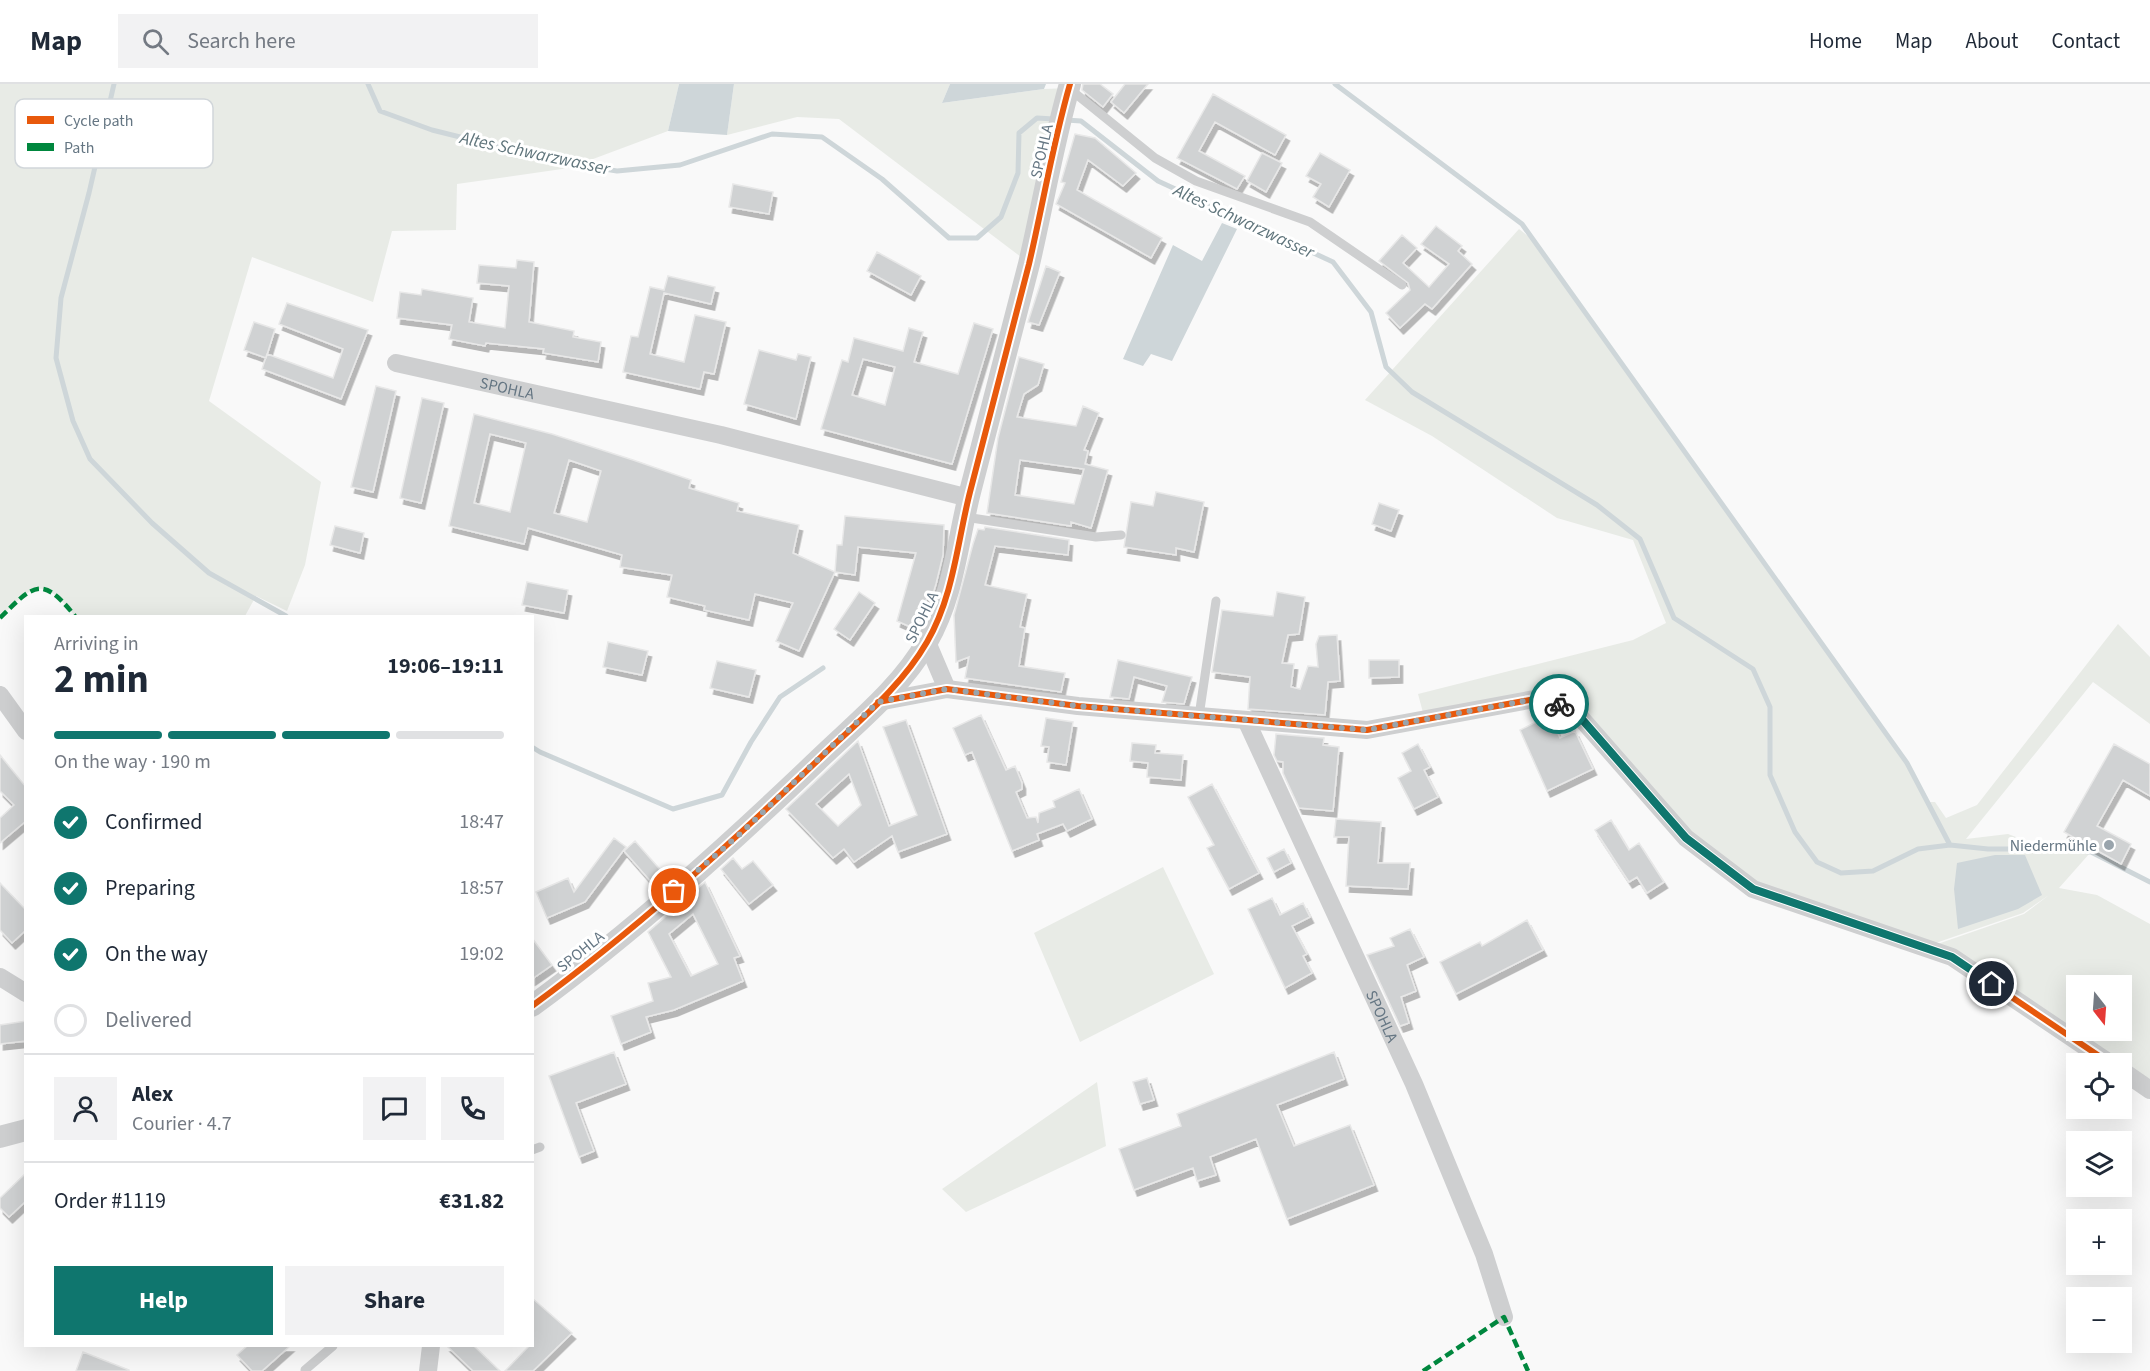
<!DOCTYPE html>
<html lang="en">
<head>
<meta charset="utf-8">
<style>
  body { margin:0; font-family:"Source Sans 3",sans-serif; background:#f2f2f3; color:#1f2937; height:100vh; display:flex; flex-direction:column; font-size:22px; white-space:nowrap }
  * { box-sizing:border-box; margin:0 }
  p { font-size:20px; color:#747a83 }
  .icon { flex:none; width:33px; height:33px; fill:none; stroke:currentColor; stroke-width:2; stroke-linecap:round; stroke-linejoin:round }
  .map { position:relative; flex:1; overflow:hidden }
  .sheet { position:absolute; left:24px; top:531px; width:510px; height:732px; display:flex; flex-direction:column; background:#fff; border-radius:0px; box-shadow:0 6px 24px #0002 }
  .sheet>* { flex:none }
  .needle { width:39px; rotate:163deg }
  .buttons { position:absolute; left:2066px; top:891px; display:grid; gap:12px }
  .buttons a { display:grid; place-items:center; width:66px; height:66px; border-radius:0px; background:#fff; box-shadow:0 6px 24px #0002; font-size:30px }
  .pin { position:absolute; display:grid; place-items:center; width:51px; height:51px; color:#fff; margin:-26px; border:3px solid #fff; border-radius:50%; box-shadow:0 2px 6px #0007 }
  .courier { position:absolute; display:grid; place-items:center; width:60px; height:60px; margin:-30px; border:4px solid #0f766e; border-radius:50%; background:#fff; color:#222; box-shadow:0 2px 8px #0007 }
  .overview em { font-style:normal; font-weight:700 }
  .overview div { display:flex; flex-direction:column-reverse }
  .overview { display:flex; align-items:center; justify-content:space-between; height:102px; padding:0 30px }
  h1 { font-size:39px; font-weight:700; line-height:45px }
  .bar { display:grid; grid-template-columns:repeat(4,1fr); gap:9px 6px; align-content:center; height:72px; padding:0 30px }
  .bar i { height:8px; border-radius:4px; background:#e0e1e3 }
  .bar .active { background:#0f766e }
  .bar p { grid-column:span 4 }
  .line { display:flex; align-items:center; gap:15px; padding:0 30px; border-top:2px solid #e0e1e3 }
  .line div { flex:1 }
  .round { display:grid; place-items:center; flex:none; width:63px; height:63px; border-radius:0px; background:#f2f2f3 }
  ol { padding:0 30px; list-style:none }
  li { display:flex; align-items:center; gap:18px; height:66px }
  li p { margin-inline-start:auto }
  li .icon { padding:6px; border-radius:50%; background:#0f766e; color:#fff; stroke-width:4 }
  li:last-child { color:#747a83 }
  li i { width:33px; height:33px; border:3px solid #e0e1e3; border-radius:50% }
  .button { display:flex; gap:12px; margin-top:auto; padding:12px 30px }
  .button a { flex:1; height:69px; border-radius:0px; background:#0f766e; color:#fff; font-size:24px; font-weight:700; line-height:69px; text-align:center }
  .button a+a { background:#f2f2f3; color:#1f2937 }
  header { display:flex; align-items:center; gap:36px; box-sizing:border-box; height:84px; padding:0 30px; background:#fff; border-bottom:2px solid #e0e1e3 }
  header strong { font-size:28px }
  nav { display:flex; gap:33px; margin-inline-start:auto; font-size:21px }
  .search { width:420px; height:54px; background:#f2f2f3; display:flex; align-items:center; gap:15px; box-sizing:border-box; padding:0 21px; border-radius:0px; color:#747a83; font-size:22px }
  .map>svg:first-child { display:block }
  .green { fill:#e8ebe6; fill-rule:evenodd }
  .water { fill:#ced6d9 }
  .lines { fill:none; stroke-linecap:round; stroke-linejoin:round }
  .stream { stroke:#ced6d9; stroke-width:5 }
  .building { fill:#d0d2d3; stroke:#e8e8e8; stroke-width:1.5; fill-rule:evenodd; filter:url(#shadow) }
  .service { stroke:#cecfd0; stroke-width:9 }
  .minor { stroke:#cecfd0; stroke-width:18 }
  .tertiary { stroke:#cecfd0; stroke-width:22 }
  .quiet { stroke:#00873e; stroke-width:4.5; stroke-dasharray:9 4.5; stroke-linecap:butt }
  .cycleway-casing { stroke:#fff; stroke-width:10 }
  .cycleway { stroke:#e8590c; stroke-width:6 }
  .done { stroke:#99a4ac; stroke-width:6; stroke-dasharray:0 10.8 }
  .route { stroke:#0f766e; stroke-width:8 }
  .poi-dot { fill:#99a4ac; stroke:#fff; stroke-width:2 }
  .labels { text-anchor:middle; stroke-width:6; stroke-linejoin:round; paint-order:stroke }
  .street-label { font-size:16px; fill:#657683; stroke:#fff }
  .poi-label { font-size:16px; fill:#657683; stroke:#fff; text-anchor:end }
  .water-label { font-size:18px; font-style:italic; fill:#60757c; stroke:#fff }
  .key { fill:#fff; stroke:#d1d6da; stroke-width:1.5 }
  .key-label { font-size:16px; fill:#657683 }
</style>
</head>
<body>
<header>
<strong>Map</strong>
<div class="search"><svg class="icon" aria-label="search" viewBox="0 0 24 24"><circle cx="10" cy="10" r="6"/><path d="M15 15l6 6"/></svg>Search here</div>
<nav><a>Home</a><a>Map</a><a>About</a><a>Contact</a></nav>
</header>
<div class="map">
<svg width="2150" height="1287" viewBox="0 0 2150 1287">
  <defs>
    <filter id="shadow"><feDropShadow dx="3.5" dy="6" stdDeviation="0" flood-color="#0004"/></filter>
  </defs>
  <rect width="100%" height="100%" fill="#f9f9f9"/>
  <!-- green -->
  <path class="green" d="M0,0H679L668,47L569,84L457,100L456,146L392,147L373,218L252,173L209,317L321,398L305,481L287,527L256,512L245,532H75C42,491 34,500 0,534Z
    M734,0H950L942,19L1044,5L1069,4L1029,179L839,35L797,33L727,51Z
    M1519,145L1538,160L1907,679L1927,718H1935L1946,734L1977,721L2118,540L2150,573V640L2093,598L1966,755L2008,750L2051,766L2090,769L2059,804L2097,811L2150,840V1005L1926,864L2024,830L2049,811L2023,829L1924,863L1753,805L1686,754L1573,625L1540,614L1425,636L1418,610L1633,556L1666,539L1633,456L1557,434L1432,352L1365,316ZM2076,902H2121V946H2076Z
    M1163,783L1214,890L1080,958L1034,849Z
    M1097,998L1106,1062L966,1128L942,1105Z"/>
  <!-- water -->
  <path class="water" d="M679,0H734L727,51L668,47Z
    M950,0H1046L1044,5L942,19Z
    M1222,139L1237,145L1172,277L1151,270L1143,282L1123,275L1173,161L1202,177Z
    M1995,771H2025L2042,811L2018,825L1958,845L1954,805L1957,779Z"/>
  <g class="lines">
    <!-- stream -->
    <path class="stream" d="M114,0L89,109L61,214L56,274L73,337L90,375L152,439L209,489L286,532
      M368,0L380,27L432,46L561,78L617,87L680,81L772,50L822,53L882,95L949,154H977L1001,133L1018,89L1019,49L1037,34L1054,35
      M1335,0L1522,140L1907,679L1950,761
      M1066,36L1081,37L1158,97L1333,178L1371,228L1386,283L1412,308L1597,421L1640,455L1674,534L1753,585L1770,623V691L1795,748L1817,778L1841,789L1873,787L1918,765L1950,761L1988,765H2053L2091,768L2150,798
      M532,663L540,668L673,725L722,711L751,658L780,613L823,584"/>
  </g>
  <!-- building -->
  <path class="building" d="M1083,0H1100L1113,10L1103,23L1082,6Z
    M1125,0H1148L1124,29L1111,18Z
    M1213,10L1286,51L1275,71L1215,38L1199,67L1245,92L1237,105L1177,74Z
    M1075,50L1095,54L1136,89L1123,102L1088,76L1077,106L1162,154L1151,174L1056,120L1065,99L1061,98Z
    M1262,69L1282,79L1266,108L1247,97Z
    M1320,69L1350,86L1329,123L1313,113L1321,100L1306,92Z
    M733,100L773,108L769,130L729,123Z
    M1436,142L1462,162L1458,167L1472,180L1432,225L1425,220L1400,244L1386,229L1410,206L1408,199L1379,177L1402,151L1417,164L1403,179L1429,203L1449,180L1421,160Z
    M877,168L921,192L911,211L867,187Z
    M517,176L534,178L529,238L574,247L573,253L601,258L598,278L543,269L544,265L486,259L485,262L449,255L452,241L397,234L400,208L421,211L422,205L473,214L469,238L505,244L509,202L477,199L479,181L516,184Z
    M1046,182L1060,188L1039,241L1028,238Z
    M668,192L715,203L711,220L664,209L650,270L684,278L695,231L726,238L714,290L704,288L700,305L623,288L631,252L638,253L650,203L664,206Z
    M287,219L368,246L341,315L262,285L267,270L333,294L343,265L279,240Z
    M254,238L275,245L266,274L244,266Z
    M974,239L993,245L952,380L821,345L842,276L848,278L854,254L903,267L909,244L923,248L914,278L958,290ZM863,275L895,283L885,321L852,311Z
    M759,266L796,276L798,270L811,273L796,335L744,320Z
    M1019,273L1044,280L1038,301L1024,310L1017,333L1076,342L1083,322L1099,329L1084,366L1088,367L1085,380L1108,386L1091,444L1071,438V442L987,429L998,354ZM1020,376L1084,385L1074,420L1015,411Z
    M376,302L396,307L373,408L351,403Z
    M422,314L444,319L421,419L400,414Z
    M474,330L552,350L633,376L691,396L689,404L739,419L737,427L799,441L793,469L835,488L799,567L776,557L793,519L755,510L749,536L704,526L705,522L667,513L672,491L620,483L622,471L528,444L524,460L449,442ZM490,350L526,359L510,428L474,419ZM569,376L601,387L587,438L554,429Z
    M1156,408L1204,418L1194,468L1176,464V471L1124,463L1131,418L1153,422Z
    M1379,419L1399,426L1391,447L1372,440Z
    M845,432L944,441L943,471L936,500L932,513L928,512L913,544L897,537L916,469L858,463L855,491L835,488L837,461H842Z
    M335,442L364,449L360,469L330,461Z
    M985,443L1069,456L1068,471L995,462L985,501L1027,510L1020,543L1025,544L1019,582L1065,589L1061,608L965,594L969,573L956,578L954,531L973,460L978,445L984,446Z
    M527,498L568,506L564,529L522,521Z
    M859,508L875,519L850,556L834,545Z
    M1277,508L1305,513L1299,550L1288,551L1282,579L1294,580L1291,603L1300,605L1308,582L1318,583L1316,560L1319,552L1337,551L1340,597L1328,598L1325,631L1248,625L1250,593L1212,588L1222,526L1273,532Z
    M608,558L648,567L642,591L603,583Z
    M1118,576L1192,593L1184,620L1162,618L1167,602L1134,593L1129,615L1110,613Z
    M1369,576H1399V593L1369,594Z
    M717,577L756,586L749,613L710,604Z
    M981,631L1006,686L1015,682L1022,699V705L1016,708L1027,734L1036,733L1038,739L1039,729L1055,723L1053,717L1079,705L1092,735L1067,747L1063,740L1037,750L1039,756L1012,767L972,668L965,671L953,644Z
    M1550,631L1560,654L1575,647L1593,685L1547,707L1520,646Z
    M1046,634L1073,638L1066,681L1047,678L1049,663L1041,662Z
    M906,636L947,750L898,768L892,752L854,778L844,765L833,774L786,725L858,657L889,742L917,731L883,643ZM849,690L861,721L838,742L816,720Z
    M1276,650L1324,654L1323,661L1339,663L1333,727L1299,724L1283,689V678L1277,677L1274,671Z
    M1132,659L1156,661L1155,669L1183,671L1181,696L1147,693L1148,679L1130,677Z
    M1418,660L1430,683L1424,686L1438,713L1414,725L1398,694L1411,687L1402,669Z
    M2114,660L2150,680V712L2123,696L2097,742L2131,760L2121,780L2064,748Z
    M0,671L26,703V737L0,759V734L14,721L0,707Z
    M1212,700L1259,789L1229,805L1207,764L1214,761L1188,713Z
    M1336,735L1381,738L1378,779H1410L1408,805L1346,802L1349,753H1334Z
    M1611,736L1629,766L1639,759L1664,798L1647,809L1637,793L1629,798L1595,746Z
    M614,754L626,763L585,818L547,834L536,808L568,794L574,808Z
    M635,757L664,790L653,800L624,767Z
    M1284,765L1291,779L1274,788L1267,774Z
    M733,774L742,785L753,777L773,801L749,820L721,785Z
    M705,798L740,872L734,874L743,897L674,926L646,933L651,948L621,960L611,932L653,917L648,899L671,893L648,848ZM693,830L718,880L691,892L669,850Z
    M0,799L26,826V846L12,859L0,846Z
    M1272,814L1280,831L1303,819L1310,833L1292,842L1307,870L1303,872L1312,889L1285,904L1248,825Z
    M1527,836L1543,866L1456,910L1440,878L1480,858L1482,862Z
    M1410,845L1424,873L1407,881L1416,907L1401,913L1409,939L1400,942L1367,871L1394,862L1390,854Z
    M532,854L552,881L532,895Z
    M26,937V957L0,960V941Z
    M614,968L626,1000L576,1019L594,1067L579,1073L549,992Z
    M1334,968L1344,995L1277,1021L1294,1062L1350,1041L1374,1101L1287,1135L1256,1055L1210,1073L1216,1091L1197,1097L1193,1084L1134,1106L1119,1065L1181,1042L1177,1030Z
    M1147,994L1154,1016L1140,1020L1133,998Z
    M26,1089V1117L9,1133L0,1124V1114Z
    M532,1214L572,1249L533,1287H505L529,1262H532Z
    M247,1262H290L262,1287H252L237,1271Z
    M447,1262H474L500,1287H473Z
    M83,1268L129,1286V1287H76Z"/>
  <g class="lines">
    <!-- service -->
    <path class="service" d="M1071,6L1155,74L1196,97L1310,138L1402,201
      M965,433L1096,453L1121,451
      M1199,632L1216,517
      M532,1066L540,1063
      M305,1286L333,1262"/>
    <!-- minor -->
    <g class="minor">
      <path id="s1" d="M396,279L721,351L969,414"/>
      <path d="M927,558L947,605"/>
      <path d="M0,611L26,647"/>
      <path d="M878,618L947,605L1078,622L1367,646L1540,614L1573,625L1686,754L1753,805L1952,873L2111,980"/>
      <path id="s2" d="M1246,636L1414,1000L1484,1170L1504,1233"/>
      <path d="M0,893L26,909"/>
      <path d="M2121,986L2150,1006"/>
      <path d="M428,1287L431,1262"/>
    </g>
    <!-- tertiary -->
    <path class="tertiary" d="M532,922C633,848 727,763 817,677C855,640 900,605 927,558C954,511 957,459 970,408C989,332 1010,256 1029,180C1043,120 1053,59 1070,0
      M0,1053L26,1046"/>
    <!-- quiet -->
    <path class="quiet" d="M0,534C34,500 42,491 75,532
      M1423,1287L1504,1233L1528,1287"/>
    <defs>
      <path id="cycleway" d="M878,618L947,605L1078,622L1367,646L1540,614L1573,625L1686,754L1753,805L1952,873L2111,980
        M532,922C633,848 727,763 817,677C855,640 900,605 927,558C954,511 957,459 970,408C989,332 1010,256 1029,180C1043,120 1053,59 1070,0"/>
    </defs>
    <!-- cycleway casing -->
    <use href="#cycleway" class="cycleway-casing"/>
    <!-- cycleway -->
    <use href="#cycleway" class="cycleway"/>
  </g>
  <g class="lines">
    <!-- done -->
    <path class="done" d="M674,807L740,750L878,618L947,605L1078,622L1367,646L1540,614L1559,620"/>
    <!-- route -->
    <path class="route" d="M1559,620L1573,625L1686,754L1753,805L1952,873L1992,900"/>
  </g>
  <!-- markers -->
  <circle class="poi-dot" cx="2109" cy="761" r="6"/>
  <g class="labels">
    <!-- street labels -->
    <g class="street-label">
      <text transform="translate(1041 67) rotate(-77)" y="6">SPOHLA</text>
      <text dy="6" stroke="none"><textPath href="#s1" startOffset="114">SPOHLA</textPath></text>
      <text transform="translate(921 533) rotate(-64)" y="6">SPOHLA</text>
      <text transform="translate(580 867) rotate(-39)" y="6">SPOHLA</text>
      <text dy="6" stroke="none"><textPath href="#s2" startOffset="326">SPOHLA</textPath></text>
    </g>
    <!-- poi labels -->
    <g class="poi-label">
      <text x="2097" y="767">Niedermühle</text>
    </g>
    <!-- water labels -->
    <g class="water-label">
      <text transform="translate(535 69) rotate(12)" y="6">Altes Schwarzwasser</text>
      <text transform="translate(1244 137) rotate(25)" y="6">Altes Schwarzwasser</text>
    </g>
  </g>
  <!-- legend -->
  <rect x="15" y="15" width="198" height="69" rx="9" class="key"/>
  <rect x="27" y="32" width="27" height="8" fill="#e8590c"/>
  <rect x="27" y="59" width="27" height="8" fill="#00873e"/>
  <g class="key-label">
    <text x="64" y="42">Cycle path</text>
    <text x="64" y="69">Path</text>
  </g>
</svg>
<div class="buttons">
<a><svg class="needle" viewBox="-14 -14 28 28"><path d="M0-13l5 13h-10z" fill="#e53935"/><path d="M0 13l5-13h-10z" fill="#747a83"/></svg></a>
<a><svg class="icon" aria-label="locate" viewBox="0 0 24 24"><circle cx="12" cy="12" r="6"/><path d="M12 2v4M12 18v4M2 12h4M18 12h4"/></svg></a>
<a><svg class="icon" aria-label="layers" viewBox="0 0 24 24"><path d="M12 4l9 5-9 5-9-5zM3 14l9 5 9-5"/></svg></a>
<a>+</a>
<a>−</a>
</div>
<div class="pin" style="left:674px;top:807px;background:#ea580c"><svg class="icon" aria-label="bag" viewBox="0 0 24 24"><path d="M5 8h14l-1 12H6zM9 8a3 3 0 0 1 6 0"/></svg></div>
<div class="pin" style="left:1992px;top:900px;background:#1f2937"><svg class="icon" aria-label="home" viewBox="0 0 24 24"><path d="M3 11l9-7 9 7M6 9v11h12V9"/></svg></div>
<div class="courier" style="left:1559px;top:620px"><svg class="icon" aria-label="bike" viewBox="0 0 24 24"><circle cx="6" cy="16" r="4"/><circle cx="18" cy="16" r="4"/><path d="M6 16l4-8h5l3 8M10 8l3 8H6M13 5h3"/></svg></div>
<section class="sheet">
<div class="overview"><div><h1>2 min</h1><p>Arriving in</p></div><em>19:06–19:11</em></div>
<div class="bar"><i class="active"></i><i class="active"></i><i class="active"></i><i></i><p>On the way · 190 m</p></div>
<ol>
<li><svg class="icon" aria-label="check" viewBox="0 0 24 24"><path d="M5 12l5 5 9-10"/></svg>Confirmed<p>18:47</p></li>
<li><svg class="icon" aria-label="check" viewBox="0 0 24 24"><path d="M5 12l5 5 9-10"/></svg>Preparing<p>18:57</p></li>
<li><svg class="icon" aria-label="check" viewBox="0 0 24 24"><path d="M5 12l5 5 9-10"/></svg>On the way<p>19:02</p></li>
<li><i></i>Delivered</li>
</ol>
<div class="line" style="height:108px"><a class="round"><svg class="icon" aria-label="person" viewBox="0 0 24 24"><circle cx="12" cy="8" r="4"/><path d="M4 21q1-7 8-7t8 7"/></svg></a><div><b>Alex</b><p>Courier · 4.7</p></div><a class="round"><svg class="icon" aria-label="chat" viewBox="0 0 24 24"><path d="M4 5h16v11H9l-5 4z"/></svg></a><a class="round"><svg class="icon" aria-label="phone" viewBox="0 0 24 24"><path d="M5 4h4l2 5-3 2q2 4 5 5l2-3 5 2v4C11 20 4 13 5 4z"/></svg></a></div>
<div class="line" style="height:78px"><div>Order #1119</div><b>€31.82</b></div>
<div class="button"><a>Help</a><a>Share</a></div>
</section>
</div>
</body>
</html>
